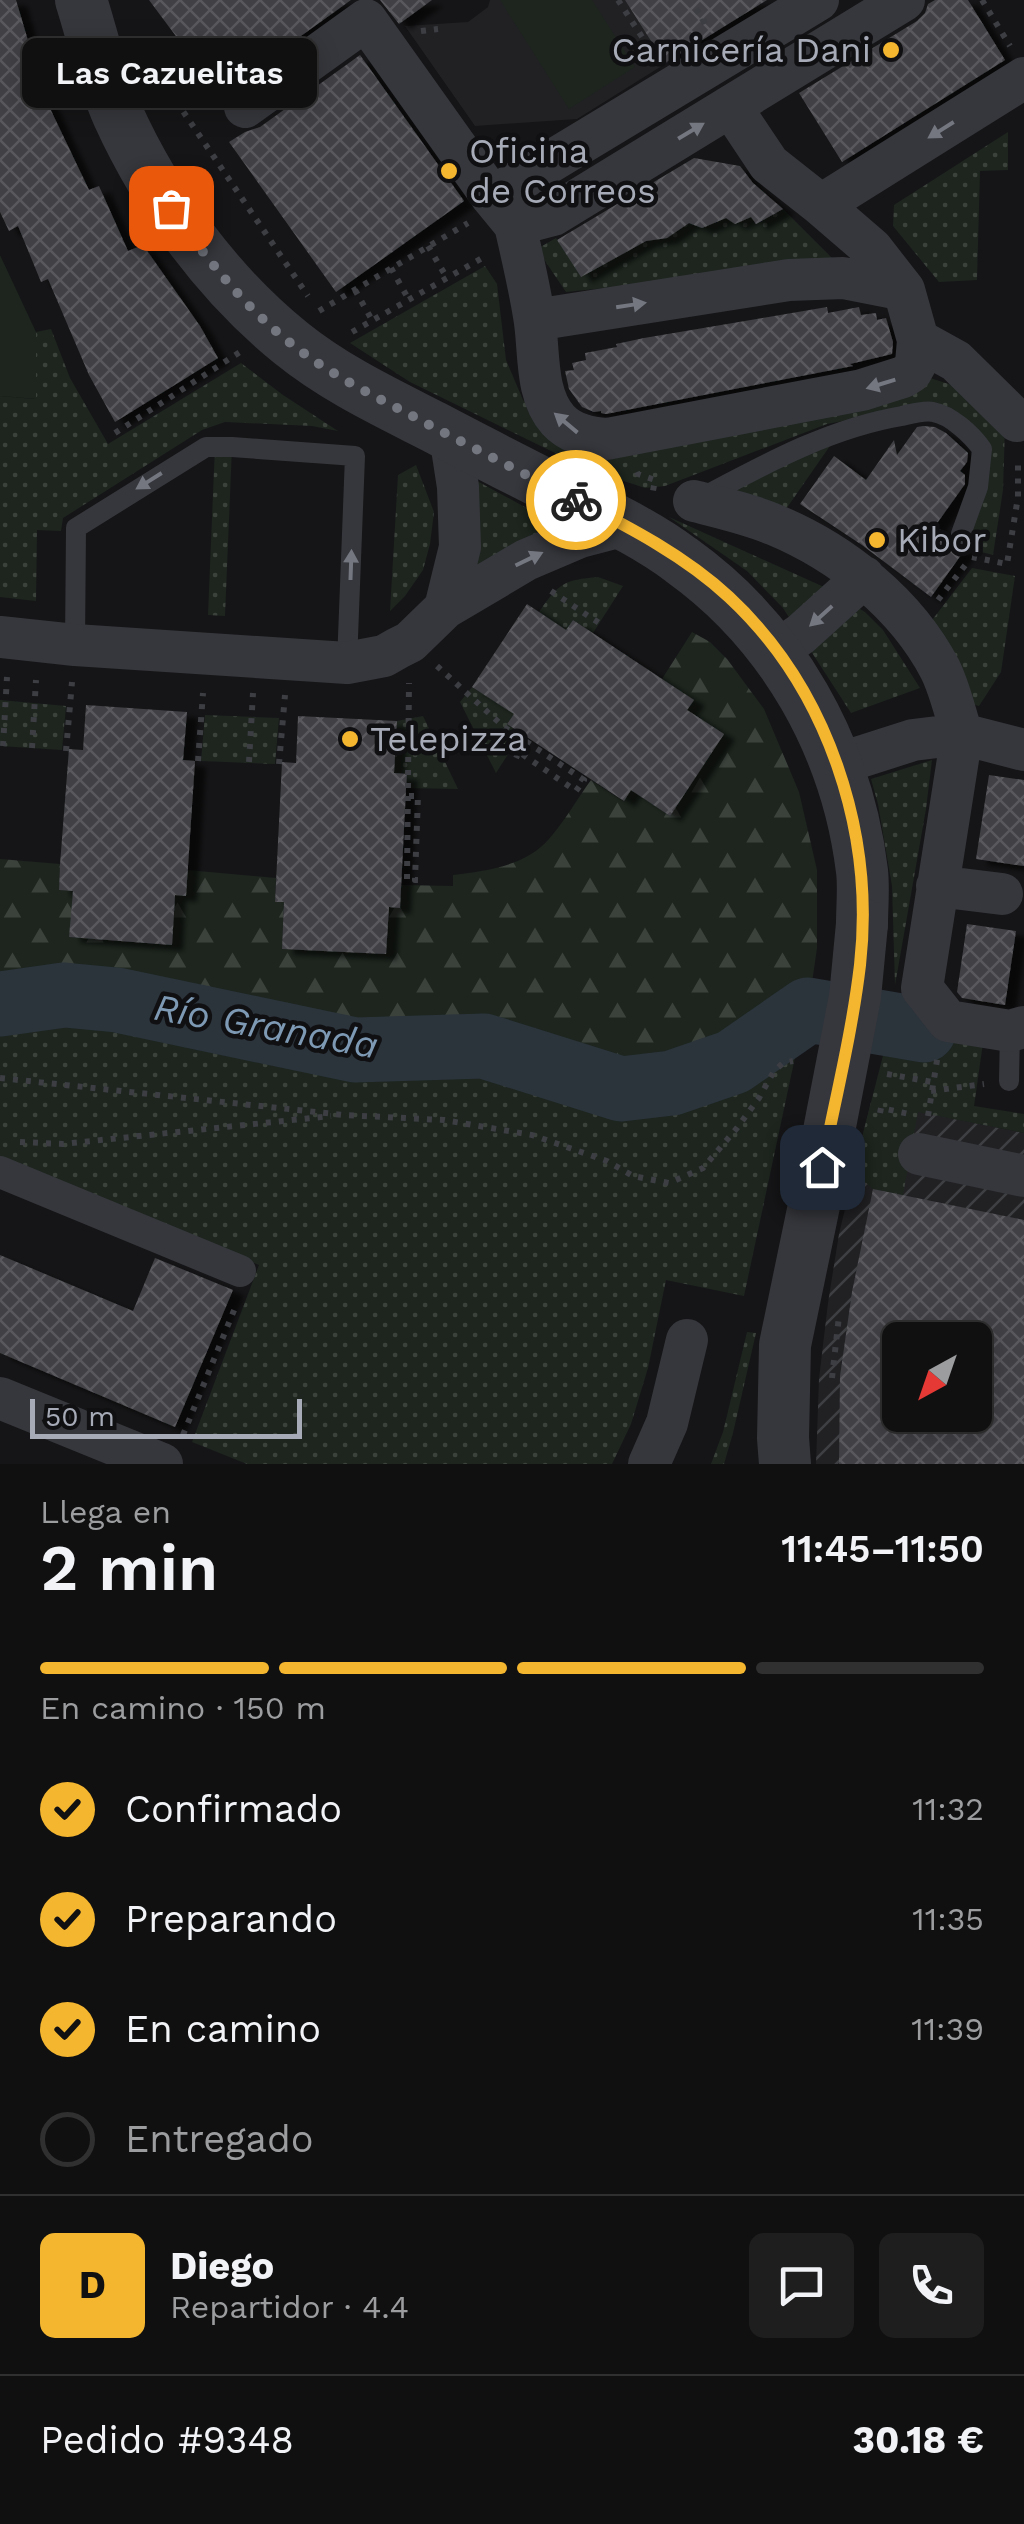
<!DOCTYPE html>
<html lang="es">
<head>
<meta charset="utf-8">
<style>
  body { margin:0; font-family:"Work Sans",sans-serif; background:#1e1e1f; color:#f1f3f6; height:100vh; display:flex; flex-direction:column; font-size:38px; white-space:nowrap }
  * { box-sizing:border-box; margin:0 }
  p { font-size:32px; color:#9c9d9f }
  .icon { flex:none; width:55px; height:55px; fill:none; stroke:currentColor; stroke-width:2; stroke-linecap:round; stroke-linejoin:round }
  .map { position:relative; height:1464px; overflow:hidden }
  .drawer { display:flex; flex-direction:column; background:#101011; flex:1 }
  .drawer>* { flex:none }
  .needle { width:65px; rotate:220deg }
  .buttons { position:absolute; left:882px; top:1322px; display:grid; gap:20px }
  .buttons a { display:grid; place-items:center; width:110px; height:110px; border-radius:15px; background:#101011; box-shadow:0 5px 25px #0003,0 0 0 2px #303031; font-size:50px }
  .scale { position:absolute; left:30px; bottom:25px; width:272px; box-sizing:border-box; padding-left:10px; border:5px solid #a6abb7; border-top:0; font-size:28px; line-height:35px; white-space:nowrap; color:#a6abb7; -webkit-text-stroke:8px #101012; paint-order:stroke }
  .pin { position:absolute; display:grid; place-items:center; width:85px; height:85px; color:#fff; margin:-42px; border-radius:20px; box-shadow:0 5px 15px #0006 }
  .courier { position:absolute; display:grid; place-items:center; width:100px; height:100px; margin:-50px; border:8px solid #f4b52f; border-radius:50%; background:#fff; color:#222; box-shadow:0 2px 12px #0007 }
  .bubble { position:absolute; height:70px; border-radius:15px; background:#101011; box-shadow:0 5px 25px #0003,0 0 0 2px #303031; font-size:32px; font-weight:600; line-height:70px; text-align:center }
  .head em { font-style:normal; font-weight:600 }
  .head div { display:flex; flex-direction:column-reverse }
  .head { display:flex; align-items:center; justify-content:space-between; height:170px; padding:0 40px }
  h1 { font-size:65px; font-weight:600; line-height:75px }
  .bar { display:grid; grid-template-columns:repeat(4,1fr); gap:15px 10px; align-content:center; height:120px; padding:0 40px }
  .bar i { height:12px; border-radius:8px; background:#303031 }
  .bar .current { background:#f4b52f }
  .bar p { grid-column:span 4 }
  .line { display:flex; align-items:center; gap:25px; padding:0 40px; border-top:2px solid #303031 }
  .line div { flex:1 }
  .round { display:grid; place-items:center; flex:none; width:105px; height:105px; border-radius:15px; background:#1e1e1f }
  ol { padding:0 40px; list-style:none }
  li { display:flex; align-items:center; gap:30px; height:110px }
  li p { margin-inline-start:auto }
  li .icon { padding:10px; border-radius:50%; background:#f4b52f; color:#111; stroke-width:4 }
  li:last-child { color:#9c9d9f }
  li i { width:55px; height:55px; border:5px solid #303031; border-radius:50% }
  .map>svg:first-child { display:block }
  .built { fill:#212124 }
  .industrial { fill:url(#industrial-furrows); fill-rule:evenodd }
  .grass { fill:url(#grass-dots) }
  .forest { fill:url(#forest-firs) }
  .green { fill:#1d251e }
  .lines { fill:none; stroke-linecap:round; stroke-linejoin:round }
  .river { stroke:#2b333b; stroke-width:65 }
  .building { fill:url(#building-cross-hatch); fill-rule:evenodd; filter:url(#shadow) }
  .path { stroke:#3c3e43; stroke-width:6; stroke-dasharray:5 8; stroke-linecap:butt }
  .service { stroke:#36373c; stroke-width:20 }
  .pedestrian { stroke:#36373c; stroke-width:32 }
  .minor { stroke:#36373c; stroke-width:42 }
  .tertiary { stroke:#36373c; stroke-width:52 }
  .tertiary-bridge { stroke:#36373c; stroke-width:52 }
  .oneway { fill:#747780 }
  .done { stroke:#73767f; stroke-width:10; stroke-dasharray:0 18 }
  .route { stroke:#f4b52f; stroke-width:12 }
  .poi-dot { fill:#f4b52f; stroke:#101012; stroke-width:4 }
  .labels { text-anchor:middle; stroke-width:9; stroke-linejoin:round; paint-order:stroke }
  .poi-label { font-size:35px; fill:#a6abb7; stroke:#101012; text-anchor:start }
  .water-label { font-size:38px; font-style:italic; fill:#7d99b3; stroke:#101012 }
</style>
</head>
<body>
<div class="map">
<svg width="1024" height="1464" viewBox="0 0 1024 1464">
  <defs>
    <pattern id="industrial-furrows" width="10" height="10" patternUnits="userSpaceOnUse" patternTransform="scale(2.5)"><rect width="10" height="10" fill="#212124"/><path d="M-1 1l2-2M0 10L10 0M9 11l2-2" fill="none" stroke="#3e3f42"/></pattern>
    <pattern id="grass-dots" width="8" height="8" patternUnits="userSpaceOnUse" patternTransform="scale(2.5)"><rect width="8" height="8" fill="#1d251e"/><path d="M2 2h.1M6 6h.1" fill="none" stroke="#3b423c" stroke-width="1.8" stroke-linecap="round"/></pattern>
    <pattern id="forest-firs" width="22" height="20" patternUnits="userSpaceOnUse" patternTransform="scale(2.5)"><rect width="22" height="20" fill="#1d251e"/><path d="M5 1l3.5 6h-7zM16 11l3.5 6h-7z" fill="#3b423c"/></pattern>
    <pattern id="building-cross-hatch" width="8" height="8" patternUnits="userSpaceOnUse" patternTransform="scale(2.5)"><rect width="8" height="8" fill="#3f4044"/><path d="M0 0l8 8M0 8l8-8" fill="none" stroke="#58595d"/></pattern>
    <filter id="shadow"><feDropShadow dx="11" dy="6" stdDeviation="2.5" flood-color="#0009"/></filter>
  </defs>
  <rect width="100%" height="100%" fill="#151517"/>
  <!-- built -->
  <path class="built" d="M490,0H767L577,119L475,126L405,26L468,22L488,7Z"/>
  <!-- industrial -->
  <path class="industrial" d="M871,1102L1024,1133V1464H816L819,1379L828,1303L839,1234ZM900,1340H975V1415H900Z"/>
  <!-- grass -->
  <path class="grass" d="M1008,132V170L980,171L977,280L939,282L893,226L894,205Z
    M783,209L838,264L566,292L537,249L556,238L581,276L646,241L667,238L689,223L726,218L735,224L751,217L756,224Z
    M485,266L497,284L506,360L523,400L559,433L911,372L952,385L1005,427L1003,490L993,555L966,548L989,445L936,403L827,424L665,486L645,488L588,469L410,382L350,343Z
    M51,329L70,378L108,444L241,363L283,395L338,431L312,426L225,422L202,430L63,518L61,531L37,530L36,601L0,597V396L35,399L36,332Z
    M841,430L775,525L694,501Z
    M215,446L232,447L225,616L208,615Z
    M416,465L434,512L430,544L423,570L405,596L390,611L398,475Z
    M455,469L580,537L484,584L460,547Z
    M669,517L824,587L865,612L883,630L920,688L851,713L783,608L747,571Z
    M972,568L1015,576L1001,672L979,706L960,701L926,628Z
    M598,577L623,586L593,633L573,620L566,630L539,612C559,583 564,580 598,577Z
    M472,687L514,714L507,724L521,734L496,773L460,702Z
    M0,700L66,706L62,750L0,746Z
    M205,715L279,718L275,764L201,761Z
    M423,716L458,789L406,788L407,774L394,773L397,721Z
    M932,760L926,809L895,985L892,886L878,804L871,779Z
    M62,1009L116,1013L358,1062L486,1058L622,1099L674,1095L741,1070L800,1034L744,1296L666,1280L648,1368L631,1424L612,1464H247L192,1442L259,1265L0,1158V1017Z
    M945,1028L984,1036L974,1106L1024,1114V1133L918,1112L903,1195L873,1189L853,1172L886,1044L938,1052Z
    M747,1332L756,1333L733,1433L724,1464H711L723,1432Z"/>
  <!-- forest -->
  <path class="forest" d="M692,632L710,642L727,659L764,709L799,792L817,870V948L808,1010L733,1062L672,1083L621,1089L484,1046L355,1050L117,1000L64,995L0,1004V859L60,864L59,889L73,891L70,937L171,945L175,895H186L187,870L276,878L275,901L284,902L282,949L386,954L389,907L400,908L401,885L453,886V875C486,871 526,866 549,839C565,821 577,799 591,780L623,801L631,790L670,816L723,735L687,710L693,700L662,679Z"/>
  <!-- green -->
  <path class="green" d="M500,0H592L635,67L569,109Z
    M0,255L36,332V399L0,396Z"/>
  <g class="lines">
    <!-- river -->
    <path class="river" d="M0,1004L64,995L117,1000L355,1050L484,1046L621,1089L672,1083L733,1062L808,1010L924,1030"/>
  </g>
  <!-- building -->
  <path class="building" d="M0,0H16L45,98L89,190L99,186L128,251L143,245L200,326L218,358L115,422L89,375L48,279L41,282L18,226L9,231L0,212Z
    M149,0H351L230,87L222,98Z
    M380,0H432L399,24Z
    M625,0H767L665,63Z
    M935,0H968L1005,60L842,162L799,93L917,21L925,13L928,4Z
    M360,55L464,201L336,292L229,142L245,132L260,127Z
    M694,158L740,166L753,183L783,209L756,224L751,217L735,224L726,218L702,228L689,223L667,238L646,241L581,277L557,240Z
    M827,307L828,313L859,307L861,315L876,313L877,320L886,318L893,342L892,354L850,364L853,366L606,414L601,413V411L594,412L582,407L569,389L565,371L574,370L572,363L586,360L585,353L617,347L616,344L644,338Z
    M923,426L935,427L946,433L968,453L967,462L960,471L965,475V484L935,526L948,535L951,544L957,547L966,548L931,597L862,545L800,504L834,456L866,480L894,440L897,455L917,427Z
    M527,604L566,630L573,620L662,679L694,700L687,710L724,734L670,816L631,790L624,801L507,724L514,714L472,687Z
    M86,705L187,712L183,760L195,761L186,896L175,895L172,945L69,937L73,891L59,890L60,864L69,749L83,750Z
    M298,716L397,721L394,773L407,774L406,788L400,908L389,907L386,954L282,949L284,902H275L282,762L296,763Z
    M989,775L1024,780V866L976,859Z
    M967,924L1016,931L1005,1005L962,998L957,992Z
    M873,1189L1024,1220V1464H839L840,1376L852,1292ZM900,1340H975V1415H900Z
    M0,1255L133,1311L155,1258L233,1290L175,1427L0,1353Z"/>
  <g class="lines">
    <!-- path -->
    <path class="path" d="M618,0L655,57
      M982,0L1010,46
      M696,9L704,21L700,23
      M421,31L438,29
      M147,58L308,296
      M428,246L447,278
      M391,268L409,300
      M355,290L372,320
      M319,311L468,223
      M352,332L484,257
      M115,433L240,352
      M637,472L638,474L655,480L653,491
      M972,557L1007,564L1018,497V458
      M551,591L599,623
      M938,600L970,559
      M437,666L504,727L584,780L576,791L519,752L516,758
      M3,746L7,677
      M32,748L36,680
      M66,751L72,682
      M198,761L203,693
      M249,762L253,693
      M279,764L285,695
      M409,796H418L415,880H424
      M407,879L409,683
      M887,1074L932,1082
      M0,1078L344,1115L444,1120L532,1135L607,1161L633,1176L669,1183L703,1168L737,1128L759,1098L774,1071L783,1063L793,1061
      M931,1091L984,1084
      M880,1113L881,1108L914,1115
      M928,1116L938,1054
      M20,1142L63,1144L331,1116
      M832,1378L839,1316
      M183,1435L237,1303"/>
    <!-- service -->
    <path class="service" d="M701,498C765,464 830,428 902,416C911,414 924,410 933,412C951,415 972,435 982,449L978,487L961,534
      M75,645L76,528L206,447H232L355,456L347,663
      M1009,1081L1010,1031"/>
    <!-- pedestrian -->
    <path class="pedestrian" d="M0,1172L240,1271"/>
    <!-- minor -->
    <path class="minor" d="M245,107L366,20L492,197L515,225L553,215L904,0
      M492,197L818,0
      M821,205L1024,78
      M515,225C522,255 529,285 534,316C540,349 534,393 558,420C571,434 589,438 607,439L862,390L903,377L911,372L916,363L918,340L904,290L872,249L821,205L769,164L731,107
      M535,320L789,280L843,278L904,290
      M918,340L956,361L1017,421
      M694,501C722,508 749,514 775,525C842,553 906,604 940,669C950,689 955,713 962,734L1024,750
      M445,608L460,547L458,487L450,435
      M0,637L75,645L347,663L384,656L398,648L410,642L445,608L526,560L580,537L626,525
      M777,651L801,634L864,577
      M838,764L913,740L962,734L922,988L948,1021L1010,1031L1024,1027
      M937,886L1002,894
      M919,1154L1024,1176
      M0,1398L162,1464
      M649,1464L667,1423L687,1340"/>
    <!-- tertiary -->
    <path class="tertiary" d="M81,0C93,38 102,79 118,115C157,201 218,284 291,343C334,378 385,402 434,427C481,452 529,476 576,500C612,518 649,536 681,560C783,633 847,747 862,871C864,889 862,907 862,924
      M785,1464L783,1438L785,1345L822,1167"/>
    <!-- tertiary-bridge -->
    <path class="tertiary-bridge" d="M822,1167L855,997L862,924"/>
  </g>
  <!-- one-way arrows -->
  <defs><path id="oneway-solid" d="M-6-.8H1V-3.2L6.5 0L1 3.2V.8H-6Z" transform="scale(2.5)"/></defs>
  <g class="oneway">
    <use href="#oneway-solid" transform="translate(941 130) rotate(148)"/>
    <use href="#oneway-solid" transform="translate(691 131) rotate(-31)"/>
    <use href="#oneway-solid" transform="translate(631 305) rotate(-9)"/>
    <use href="#oneway-solid" transform="translate(881 384) rotate(163)"/>
    <use href="#oneway-solid" transform="translate(566 423) rotate(-140)"/>
    <use href="#oneway-solid" transform="translate(149 481) rotate(148)"/>
    <use href="#oneway-solid" transform="translate(529 559) rotate(-26)"/>
    <use href="#oneway-solid" transform="translate(351 565) rotate(-88)"/>
    <use href="#oneway-solid" transform="translate(821 616) rotate(138)"/>
  </g>
  <g class="lines">
    <!-- done -->
    <path class="done" d="M171,208C206,258 244,307 293,345C327,372 366,392 405,412C461,442 519,471 576,500"/>
    <!-- route -->
    <path class="route" d="M576,500C629,527 685,556 729,597C828,689 875,832 860,965C852,1033 835,1100 822,1167"/>
  </g>
  <!-- markers -->
  <g class="poi-dot">
    <circle cx="891" cy="50" r="10"/>
    <circle cx="449" cy="171" r="10"/>
    <circle cx="877" cy="540" r="10"/>
    <circle cx="350" cy="739" r="10"/>
  </g>
  <g class="labels">
    <!-- poi labels -->
    <g class="poi-label">
      <text x="871" y="62" text-anchor="end">Carnicería Dani</text>
      <text x="469" y="163">Oficina<tspan x="469" dy="40">de Correos</tspan></text>
      <text x="897" y="552">Kibor</text>
      <text x="370" y="751">Telepizza</text>
    </g>
    <!-- water labels -->
    <g class="water-label">
      <text transform="translate(266 1026) rotate(10)" y="13">Río Granada</text>
    </g>
  </g>
</svg>
<div class="buttons">
<a><svg class="needle" viewBox="-14 -14 28 28"><path d="M0-13l5 13h-10z" fill="#e53935"/><path d="M0 13l5-13h-10z" fill="#9c9d9f"/></svg></a>
</div>
<div class="scale">50 m</div>
<div class="pin" style="left:171px;top:208px;background:#ea580c"><svg class="icon" aria-label="bag" viewBox="0 0 24 24"><path d="M5 8h14l-1 12H6zM9 8a3 3 0 0 1 6 0"/></svg></div>
<div class="pin" style="left:822px;top:1167px;background:#1f2937"><svg class="icon" aria-label="home" viewBox="0 0 24 24"><path d="M3 11l9-7 9 7M6 9v11h12V9"/></svg></div>
<div class="courier" style="left:576px;top:500px"><svg class="icon" aria-label="bike" viewBox="0 0 24 24"><circle cx="6" cy="16" r="4"/><circle cx="18" cy="16" r="4"/><path d="M6 16l4-8h5l3 8M10 8l3 8H6M13 5h3"/></svg></div>
<div class="bubble" style="left:22px;top:38px;width:295px">Las Cazuelitas</div>
</div>
<section class="drawer">
<div class="head"><div><h1>2 min</h1><p>Llega en</p></div><em>11:45–11:50</em></div>
<div class="bar"><i class="current"></i><i class="current"></i><i class="current"></i><i></i><p>En camino · 150 m</p></div>
<ol>
<li><svg class="icon" aria-label="check" viewBox="0 0 24 24"><path d="M5 12l5 5 9-10"/></svg>Confirmado<p>11:32</p></li>
<li><svg class="icon" aria-label="check" viewBox="0 0 24 24"><path d="M5 12l5 5 9-10"/></svg>Preparando<p>11:35</p></li>
<li><svg class="icon" aria-label="check" viewBox="0 0 24 24"><path d="M5 12l5 5 9-10"/></svg>En camino<p>11:39</p></li>
<li><i></i>Entregado</li>
</ol>
<div class="line" style="height:180px"><b class="round" style="background:#f4b52f;color:#111">D</b><div><b>Diego</b><p>Repartidor · 4.4</p></div><a class="round"><svg class="icon" aria-label="chat" viewBox="0 0 24 24"><path d="M4 5h16v11H9l-5 4z"/></svg></a><a class="round"><svg class="icon" aria-label="phone" viewBox="0 0 24 24"><path d="M5 4h4l2 5-3 2q2 4 5 5l2-3 5 2v4C11 20 4 13 5 4z"/></svg></a></div>
<div class="line" style="height:130px"><div>Pedido #9348</div><b>30.18 €</b></div>
</section>
</body>
</html>
